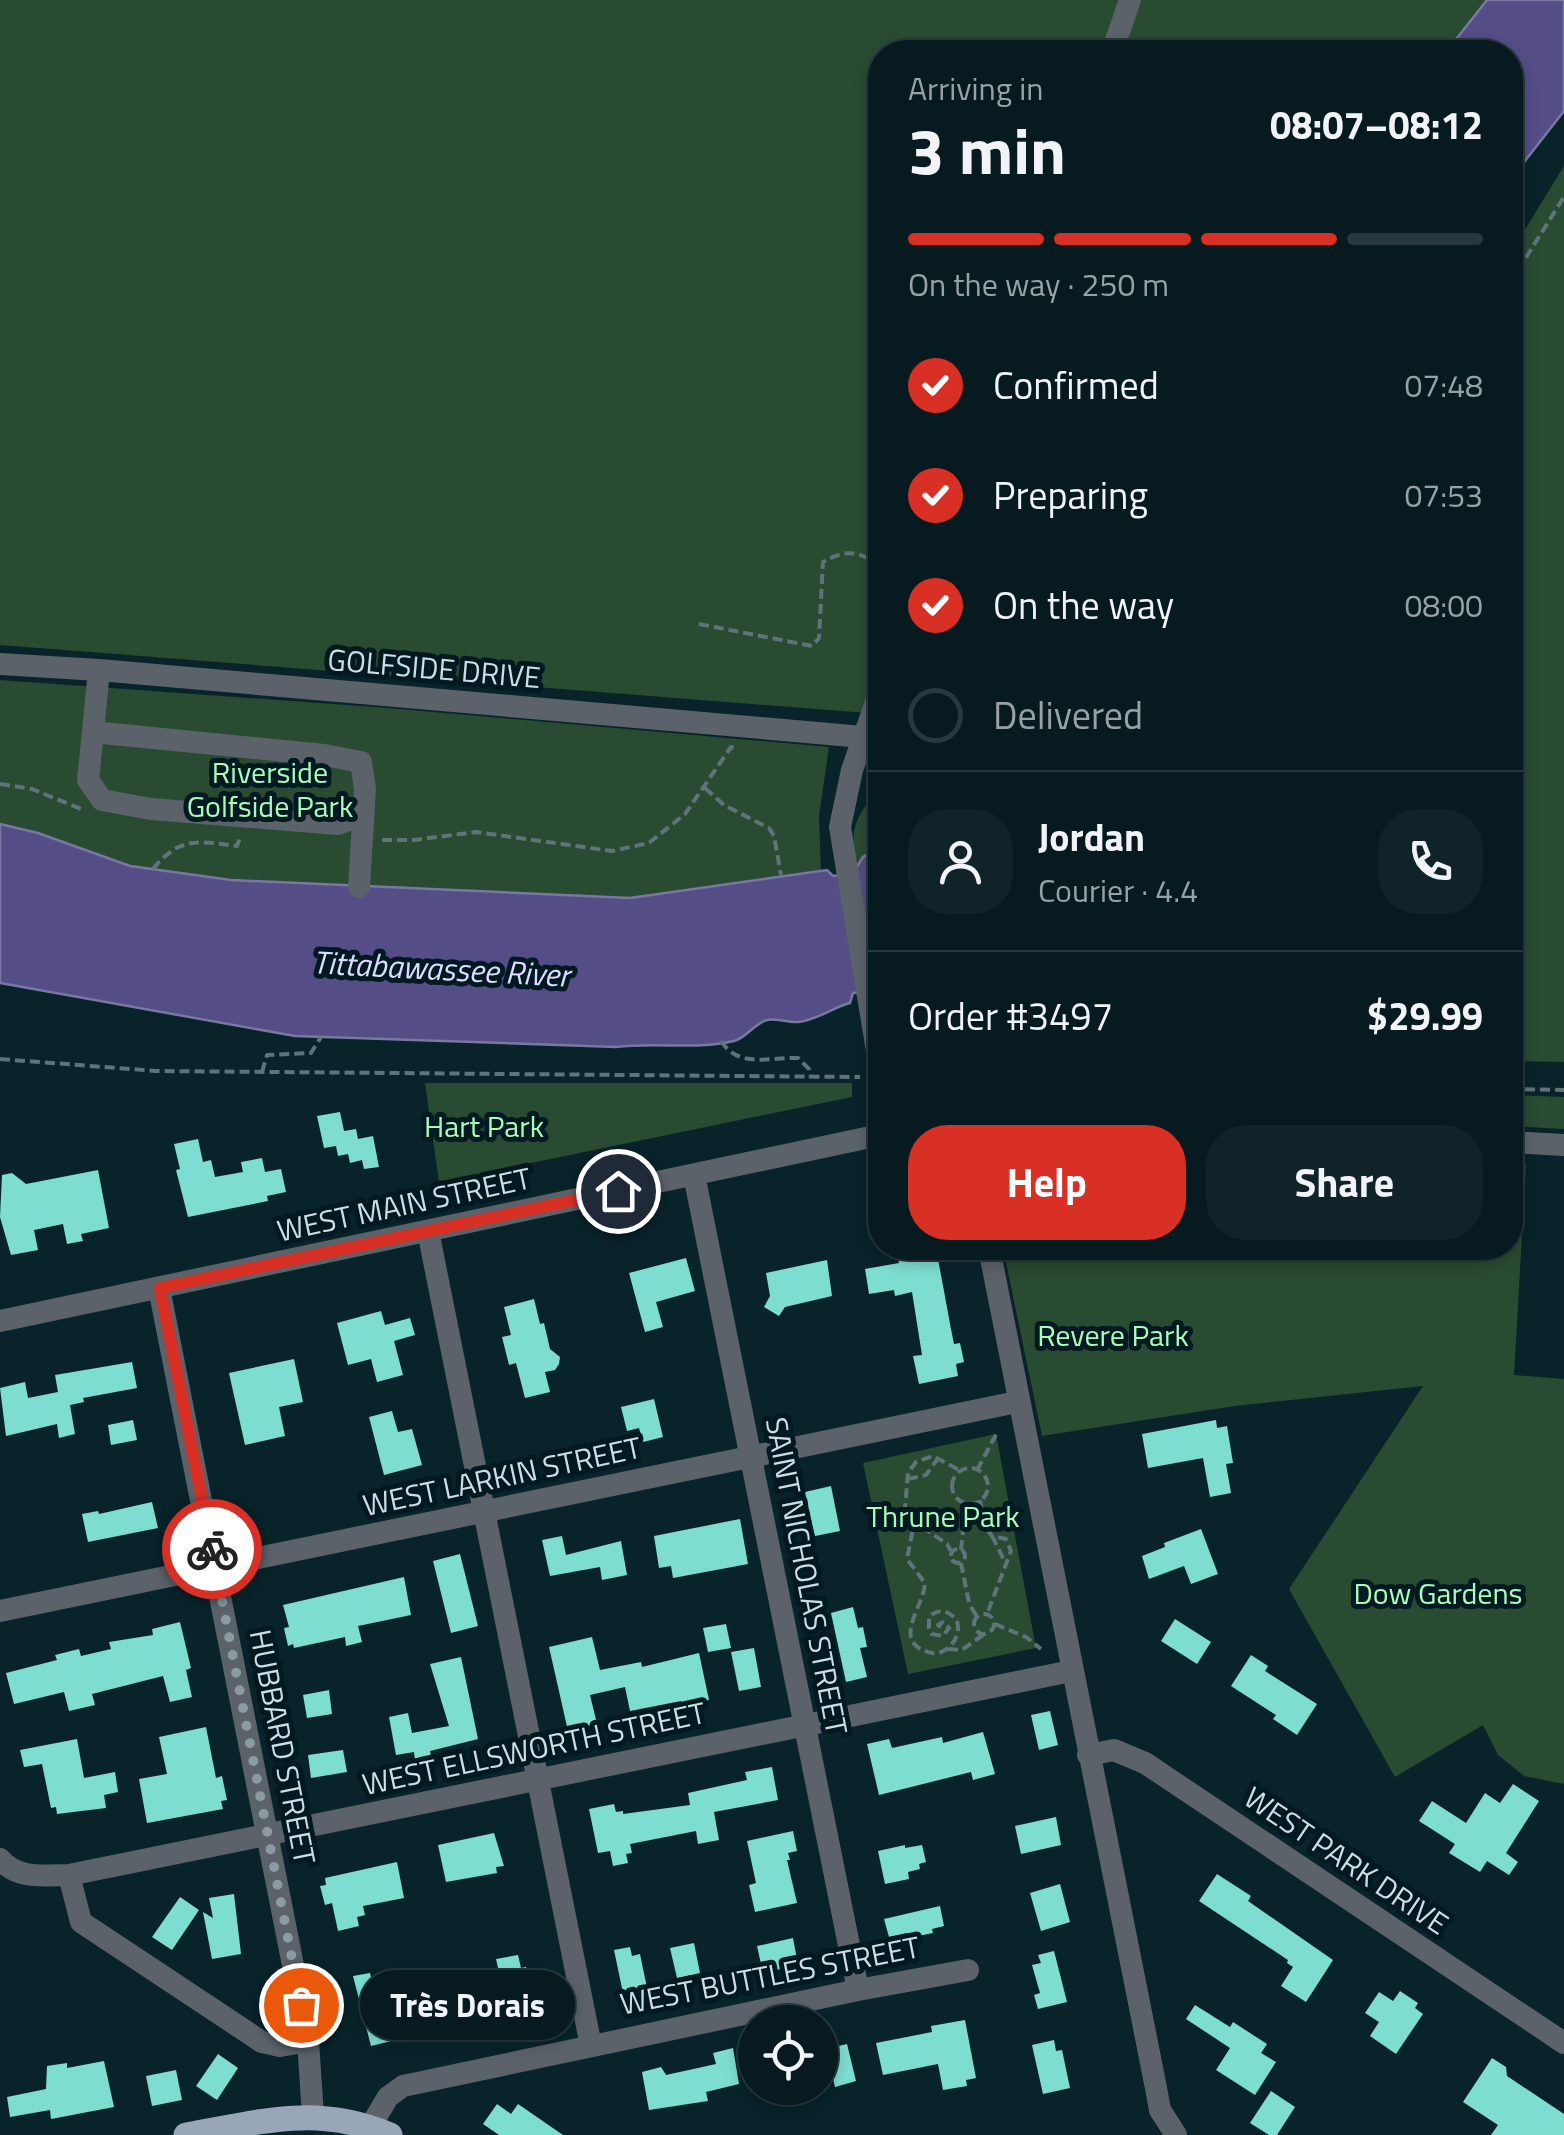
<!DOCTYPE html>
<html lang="en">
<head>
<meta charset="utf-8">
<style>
  body { margin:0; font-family:"Titillium Web",sans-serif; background:#0f2329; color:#f1f3f6; height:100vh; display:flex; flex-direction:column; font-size:38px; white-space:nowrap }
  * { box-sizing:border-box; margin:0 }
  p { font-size:32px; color:#98a1a5 }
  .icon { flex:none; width:55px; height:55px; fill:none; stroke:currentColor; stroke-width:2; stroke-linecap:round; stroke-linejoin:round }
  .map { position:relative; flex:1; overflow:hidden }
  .details { position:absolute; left:868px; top:40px; width:655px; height:1220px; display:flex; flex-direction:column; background:#061a20; border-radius:40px; box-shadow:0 5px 15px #0003,0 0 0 2px #27383e }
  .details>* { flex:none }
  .fabs { position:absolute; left:738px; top:2005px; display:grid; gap:20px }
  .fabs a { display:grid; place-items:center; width:100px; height:100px; border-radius:50%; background:#061a20; box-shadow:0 5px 15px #0003,0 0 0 2px #27383e; font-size:50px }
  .pin { position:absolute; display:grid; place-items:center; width:85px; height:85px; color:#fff; margin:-42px; border:5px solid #fff; border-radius:50%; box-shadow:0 2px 10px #0007 }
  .courier { position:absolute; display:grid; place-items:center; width:100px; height:100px; margin:-50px; border:8px solid #d93025; border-radius:50%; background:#fff; color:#222; box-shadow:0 2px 12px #0007 }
  .bubble { position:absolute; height:70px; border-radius:35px; background:#061a20; box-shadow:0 5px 15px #0003,0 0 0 2px #27383e; font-size:32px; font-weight:700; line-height:70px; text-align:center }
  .summary em { font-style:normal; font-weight:700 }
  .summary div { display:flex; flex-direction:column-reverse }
  .summary { display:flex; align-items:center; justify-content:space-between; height:170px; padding:0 40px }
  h1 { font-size:65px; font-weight:700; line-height:75px }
  .bar { display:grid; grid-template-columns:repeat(4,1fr); gap:15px 10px; align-content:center; height:120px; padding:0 40px }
  .bar i { height:12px; border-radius:8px; background:#27383e }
  .bar .selected { background:#d93025 }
  .bar p { grid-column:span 4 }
  .line { display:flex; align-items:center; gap:25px; padding:0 40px; border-top:2px solid #27383e }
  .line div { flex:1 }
  .round { display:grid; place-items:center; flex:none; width:105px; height:105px; border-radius:40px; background:#0f2329 }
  ol { padding:0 40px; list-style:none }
  li { display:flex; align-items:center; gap:30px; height:110px }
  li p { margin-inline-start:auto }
  li .icon { padding:10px; border-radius:50%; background:#d93025; color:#fff; stroke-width:4 }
  li:last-child { color:#98a1a5 }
  li i { width:55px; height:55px; border:5px solid #27383e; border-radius:50% }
  .primary-button { display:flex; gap:20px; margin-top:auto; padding:20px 40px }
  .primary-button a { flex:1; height:115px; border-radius:40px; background:#d93025; color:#fff; font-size:40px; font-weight:700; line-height:115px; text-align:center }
  .primary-button a+a { background:#0f2329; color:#f1f3f6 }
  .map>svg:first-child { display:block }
  .green { fill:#294b31 }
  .water { fill:#544d86; stroke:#7978a2; stroke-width:2.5 }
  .building { fill:#7eddd1 }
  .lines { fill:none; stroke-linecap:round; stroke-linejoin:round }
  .path { stroke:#5f747a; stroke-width:4; stroke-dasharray:10 5; stroke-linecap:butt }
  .minor { stroke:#5b626a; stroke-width:22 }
  .major { stroke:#98a6b7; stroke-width:25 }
  .done { stroke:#899ca2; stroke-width:10; stroke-dasharray:0 18 }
  .route { stroke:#d93025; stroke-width:12 }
  .labels { text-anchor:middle; stroke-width:10; stroke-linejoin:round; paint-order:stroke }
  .street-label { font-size:30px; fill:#cedde2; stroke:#011921 }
  .park-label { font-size:30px; fill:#a7fcba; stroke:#011921 }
  .water-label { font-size:32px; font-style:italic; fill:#dddbff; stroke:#011921 }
</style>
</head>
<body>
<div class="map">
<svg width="1564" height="2135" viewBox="0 0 1564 2135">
  <rect width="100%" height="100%" fill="#08232a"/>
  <!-- green -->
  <path class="green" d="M0,0H1487L1446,52H880V714L0,645Z
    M1564,166V1062L1510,1061V254Z
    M0,680L388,708L829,747L819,816L821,871L630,898L231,880L130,866L38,833L0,824Z
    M880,785V847L863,857L858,870C848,824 855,822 880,785Z
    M425,1083H852V1097L439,1182Z
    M1510,1095L1564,1097V1129L1510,1126Z
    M1510,1165H1526L1514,1375L1564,1379V1784L1524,1776L1498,1755L1483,1725L1395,1777L1289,1589L1423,1386L1235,1406L1042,1436L1003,1248H1510Z
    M996,1434L1036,1648L908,1674L863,1463Z"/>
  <!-- water -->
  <path class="water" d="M1487,0H1564V111L1510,180V52H1446Z
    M0,824L38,833L130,866L231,880L630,898L827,870L833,876L853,873L863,857L880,847V991L853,993L850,1003C831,1008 818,1020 798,1022C789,1023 776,1018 767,1020C755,1023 746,1038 734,1041C695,1050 656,1042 616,1047L295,1036L0,983Z"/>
  <!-- building -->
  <path class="building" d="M340,1112L344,1131L356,1129L358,1139L373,1136L379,1167L364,1169L362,1160L350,1163L348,1154L338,1156L336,1146L324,1148L317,1116Z
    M198,1139L203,1162L211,1160L215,1177L243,1172L241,1162L262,1158L265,1172L281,1169L286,1192L267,1196L268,1201L188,1217L176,1170L180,1169L174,1144Z
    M98,1170L109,1228L81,1234L83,1241L67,1244L63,1224L34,1230L38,1250L11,1255L0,1217L2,1175L12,1173L26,1184Z
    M897,1248H936L951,1329L954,1344L960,1343L964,1362L956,1364L958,1376L919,1384L913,1356L922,1355L912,1292L895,1296L894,1290L869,1294L865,1269L899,1263Z
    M686,1258L695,1291L656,1302L663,1327L645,1332L629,1273Z
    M827,1260L832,1296L785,1307L779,1316L764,1307L770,1296L766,1273Z
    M534,1299L540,1324L544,1323L550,1349L560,1357L559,1364L555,1370L545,1372L550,1392L525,1398L516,1363L509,1365L502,1337L511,1335L504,1307Z
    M381,1311L385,1325L410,1318L415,1335L394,1341L403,1375L377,1382L371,1359L348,1365L337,1323Z
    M294,1359L303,1402L279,1407L285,1436L245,1445L229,1373Z
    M132,1362L137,1388L83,1398L84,1402L70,1405L75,1434L59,1438L57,1424L6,1436L0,1388L25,1382L28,1398L58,1392L55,1375Z
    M654,1399L663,1437L643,1442L639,1428L627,1431L621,1407Z
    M392,1411L398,1432L412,1429L422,1465L384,1475L369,1417Z
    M133,1420L137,1440L111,1445L108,1425Z
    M1216,1420L1217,1428L1227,1426L1233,1463L1226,1464L1231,1493L1210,1497L1203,1458L1148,1468L1142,1434Z
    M831,1486L840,1531L815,1536L805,1492Z
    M152,1502L158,1528L88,1542L82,1514L98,1511L99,1514Z
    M740,1519L748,1564L673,1578L671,1566L659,1568L654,1536Z
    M1201,1529L1218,1574L1191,1584L1184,1566L1149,1579L1142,1556L1165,1547L1164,1543Z
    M562,1536L566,1555L621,1541L627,1575L602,1580L600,1567L550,1576L542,1540Z
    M460,1554L478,1626L451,1633L433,1561Z
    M404,1577L411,1615L358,1626L362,1642L346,1646L345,1637L294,1648L293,1644L288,1646L284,1628L289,1627L283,1605Z
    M853,1607L858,1628L863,1627L867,1647L860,1648L867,1677L846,1682L831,1613Z
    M1175,1619L1211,1642L1197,1664L1161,1641Z
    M180,1622L191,1668L186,1670L192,1697L170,1702L163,1676L92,1694L95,1705L69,1711L64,1692L14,1704L6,1673L57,1660L55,1655L79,1649L81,1656L111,1649L109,1642L153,1635L152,1629Z
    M726,1624L731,1648L708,1652L703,1628Z
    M592,1637L600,1670L641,1662L642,1667L699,1653L709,1700L682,1705L681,1701L630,1711L625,1687L590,1695L597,1724L568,1731L549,1647Z
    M754,1648L761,1687L739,1691L731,1652Z
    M1251,1655L1268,1666L1265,1671L1317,1704L1297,1735L1273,1719L1276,1715L1231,1686Z
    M461,1657L478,1739L430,1751L431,1757L415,1760L414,1752L396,1755L389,1717L408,1713L412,1733L449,1726L430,1664Z
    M329,1690L332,1714L307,1718L303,1695Z
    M1050,1711L1058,1745L1039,1750L1031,1715Z
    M206,1727L216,1778L222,1776L227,1800L221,1801L223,1809L147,1823L139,1779L167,1774L159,1737Z
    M983,1732L995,1774L973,1780L971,1772L879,1795L867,1744L889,1739L892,1748L942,1737L943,1743Z
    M77,1739L84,1778L115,1772L118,1792L104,1795L106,1808L57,1814L56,1807L51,1808L42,1764L24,1767L20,1750Z
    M343,1750L347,1772L311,1778L308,1755Z
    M772,1767L778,1800L714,1812L719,1840L698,1844L696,1831L630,1844L632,1853L626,1854L628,1863L613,1866L610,1851L598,1853L589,1809L614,1804L616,1812L623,1811V1814L690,1805L688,1793L747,1780L745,1772Z
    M1513,1784L1539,1801L1506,1853L1518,1862L1509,1875L1487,1861L1480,1872L1449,1853L1455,1844L1419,1821L1432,1801L1466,1823L1485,1793L1500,1803Z
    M1056,1817L1061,1845L1021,1854L1015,1826Z
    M793,1831L797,1851L788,1853L790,1860H787L797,1903L755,1912L749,1885L756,1883L747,1841Z
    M494,1833L504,1866L496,1867L497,1873L446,1882L438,1845Z
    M905,1845V1848L922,1845L926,1862L919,1864L920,1869L908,1872L909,1879L885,1884L878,1851Z
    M397,1862L404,1898L363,1906L365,1915L357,1917L359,1926L338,1931L332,1903L325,1905L320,1886L326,1885L325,1878Z
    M1217,1874L1251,1896L1248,1901L1333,1960L1306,2002L1281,1986L1293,1967L1287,1963L1288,1960L1199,1901Z
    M1060,1884L1070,1922L1041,1931L1030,1893Z
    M234,1894L241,1954L212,1959L203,1912L213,1918L209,1898Z
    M180,1897L199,1910L172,1950L152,1937Z
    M940,1906L944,1926L932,1929L933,1933L908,1938L907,1933L889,1937L884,1919Z
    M793,1938L798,1965L763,1973L757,1946Z
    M694,1943L700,1973L677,1978L670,1948Z
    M630,1947L632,1956L640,1954L647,1988L623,1993L614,1950Z
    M1054,1951L1067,2002L1038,2009L1034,1995L1040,1993L1032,1965L1041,1963L1038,1955Z
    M518,1955L521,1968L526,1967L530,1988L519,1991L523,2009L458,2024L451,1991L501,1981L496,1959Z
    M370,1973L371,1977L389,1973L397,2012L418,2007L424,2033L371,2046L353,1976Z
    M1400,1991L1418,2003L1415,2008L1423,2014L1396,2054L1370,2036L1379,2022L1365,2013L1379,1992L1393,2001Z
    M1195,2005L1230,2027L1233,2022L1267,2044L1261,2053L1276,2062L1255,2095L1216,2070L1230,2048L1186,2019Z
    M965,2020L976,2078L966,2080L967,2086L943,2090L938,2064L883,2075L876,2043L932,2032L931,2026Z
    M1054,2040L1056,2051L1062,2050L1070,2088L1043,2094L1032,2045Z
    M847,2044L856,2081L835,2087L826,2049Z
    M733,2048L739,2084L706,2092L708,2101L649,2110L642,2072L661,2067L666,2075L716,2064L713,2053Z
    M218,2054L238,2068L217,2100L196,2086Z
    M1492,2058L1506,2067L1507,2076L1564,2114V2135H1491L1498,2125L1463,2102Z
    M104,2061L114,2107L51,2119L50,2110L10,2117L7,2097L46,2089L47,2066L67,2063V2068Z
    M176,2070L182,2100L152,2106L146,2076Z
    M1271,2091L1295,2107L1277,2135H1269L1250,2123Z
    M497,2104L511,2114L518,2104L563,2135H499L483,2124Z"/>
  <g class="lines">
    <!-- path -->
    <path class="path" d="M1510,283L1564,197
      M699,624L812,646L819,638L823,562C846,549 859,550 880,567
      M0,784L32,789L81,809
      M705,788L724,805L769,828L774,836L781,875
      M382,840H414L476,832L612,851L649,843L685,814L731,747L734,748
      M153,869C180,836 198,841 237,846L241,835
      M721,1041C739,1069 770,1057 798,1058L809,1069L811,1078
      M0,1059L156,1071L860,1077
      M262,1072L267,1055L311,1053L321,1037
      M1510,1089L1564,1090
      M952 1486a18 18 0 1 1 36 0a18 18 0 1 1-36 0Z
      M977,1470L998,1431
      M908,1479L926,1475L939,1457
      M980,1500L985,1527L992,1536L1006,1539L1011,1551L987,1614
      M911,1525L920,1527L925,1520L917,1517L914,1524
      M922,1527L947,1544L951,1551
      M992,1536L1005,1562
      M951 1556a7 7 0 1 1 14 0a7 7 0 1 1-14 0Z
      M961,1550L966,1503
      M961,1563L969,1603L977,1617
      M974 1624a10 10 0 1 1 20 0a10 10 0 1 1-20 0Z
      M995,1624L1026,1637L1041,1649
      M941,1627L938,1625L943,1622L949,1628L943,1636L932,1634L929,1628V1617C939,1607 950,1611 957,1621C961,1637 952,1648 937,1654C886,1646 924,1608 925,1583L907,1559L913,1529L905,1508L908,1473L916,1462L933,1456L961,1471
      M948,1649L962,1650L983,1635"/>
    <!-- minor -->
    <path class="minor" d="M1112,52L1130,0
      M0,664L99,670L863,737
      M99,670L93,732L324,755L361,762L365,789L359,887
      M880,691L852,770L840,827L880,1069
      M93,732L88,780L102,800L151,809L338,824L363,815
      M1510,1142L1564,1145
      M694,1175L858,1990
      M428,1231L591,2046
      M989,1248L1156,2088L1160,2110L1176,2135
      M159,1288L308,2041
      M0,1321L880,1135
      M0,1611L1017,1402
      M1088,1755L1114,1750L1145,1763L1564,2043
      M0,1859C18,1880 43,1875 69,1875L1071,1671
      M69,1875L81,1922L262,2042L280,2046L308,2041L313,2116
      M370,2127L388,2097L403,2086L858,1990L968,1970"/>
    <!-- major -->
    <path class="major" d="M186,2135C261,2122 316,2104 390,2135"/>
  </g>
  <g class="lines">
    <!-- done -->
    <path class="done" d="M212,1549L301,2005"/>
    <!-- route -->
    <path class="route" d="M212,1549L160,1288L618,1191"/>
  </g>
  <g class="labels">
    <!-- street labels -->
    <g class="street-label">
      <text transform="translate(434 669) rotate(5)" y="10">GOLFSIDE DRIVE</text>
      <text transform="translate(404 1205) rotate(-12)" y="10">WEST MAIN STREET</text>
      <text transform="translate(502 1477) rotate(-12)" y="10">WEST LARKIN STREET</text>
      <text transform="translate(806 1576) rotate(79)" y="10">SAINT NICHOLAS STREET</text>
      <text transform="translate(282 1747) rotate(79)" y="10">HUBBARD STREET</text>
      <text transform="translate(534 1749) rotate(-12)" y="10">WEST ELLSWORTH STREET</text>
      <text transform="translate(1346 1861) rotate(34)" y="10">WEST PARK DRIVE</text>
      <text transform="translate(770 1976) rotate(-11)" y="10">WEST BUTTLES STREET</text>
    </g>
    <!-- park labels -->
    <g class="park-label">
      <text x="270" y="783">Riverside<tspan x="270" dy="34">Golfside Park</tspan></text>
      <text x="484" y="1137">Hart Park</text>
      <text x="1113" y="1346">Revere Park</text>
      <text x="943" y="1527">Thrune Park</text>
      <text x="1438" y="1604">Dow Gardens</text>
    </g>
    <!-- water labels -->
    <g class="water-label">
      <text transform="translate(441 969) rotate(3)" y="11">Tittabawassee River</text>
    </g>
  </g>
</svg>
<div class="fabs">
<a><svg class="icon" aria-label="locate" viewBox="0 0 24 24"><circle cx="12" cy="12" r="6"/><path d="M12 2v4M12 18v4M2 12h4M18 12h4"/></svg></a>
</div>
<div class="pin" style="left:301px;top:2005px;background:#ea580c"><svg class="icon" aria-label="bag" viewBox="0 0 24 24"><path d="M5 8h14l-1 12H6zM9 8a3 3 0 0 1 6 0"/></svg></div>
<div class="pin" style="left:618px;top:1191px;background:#1f2937"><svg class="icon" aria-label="home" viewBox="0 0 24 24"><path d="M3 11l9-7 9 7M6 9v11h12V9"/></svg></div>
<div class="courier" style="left:212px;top:1549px"><svg class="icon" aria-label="bike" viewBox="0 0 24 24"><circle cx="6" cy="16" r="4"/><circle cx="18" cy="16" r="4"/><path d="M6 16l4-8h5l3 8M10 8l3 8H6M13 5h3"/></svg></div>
<div class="bubble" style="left:360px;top:1970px;width:215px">Très Dorais</div>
<section class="details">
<div class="summary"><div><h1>3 min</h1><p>Arriving in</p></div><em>08:07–08:12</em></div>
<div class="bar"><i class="selected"></i><i class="selected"></i><i class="selected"></i><i></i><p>On the way · 250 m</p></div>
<ol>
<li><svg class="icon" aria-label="check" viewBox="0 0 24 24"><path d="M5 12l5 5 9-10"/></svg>Confirmed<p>07:48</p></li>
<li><svg class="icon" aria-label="check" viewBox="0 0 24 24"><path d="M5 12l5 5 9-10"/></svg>Preparing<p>07:53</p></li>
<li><svg class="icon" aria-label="check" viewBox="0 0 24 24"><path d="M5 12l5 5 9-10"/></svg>On the way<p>08:00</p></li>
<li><i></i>Delivered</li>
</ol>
<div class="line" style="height:180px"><a class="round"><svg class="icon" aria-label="person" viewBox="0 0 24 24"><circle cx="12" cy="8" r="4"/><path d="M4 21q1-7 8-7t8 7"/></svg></a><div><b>Jordan</b><p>Courier · 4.4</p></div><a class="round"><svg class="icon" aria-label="phone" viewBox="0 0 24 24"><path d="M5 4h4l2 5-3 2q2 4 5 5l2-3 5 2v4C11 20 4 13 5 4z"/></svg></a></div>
<div class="line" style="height:130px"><div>Order #3497</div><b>$29.99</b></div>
<div class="primary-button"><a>Help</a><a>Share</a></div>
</section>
</div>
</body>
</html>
